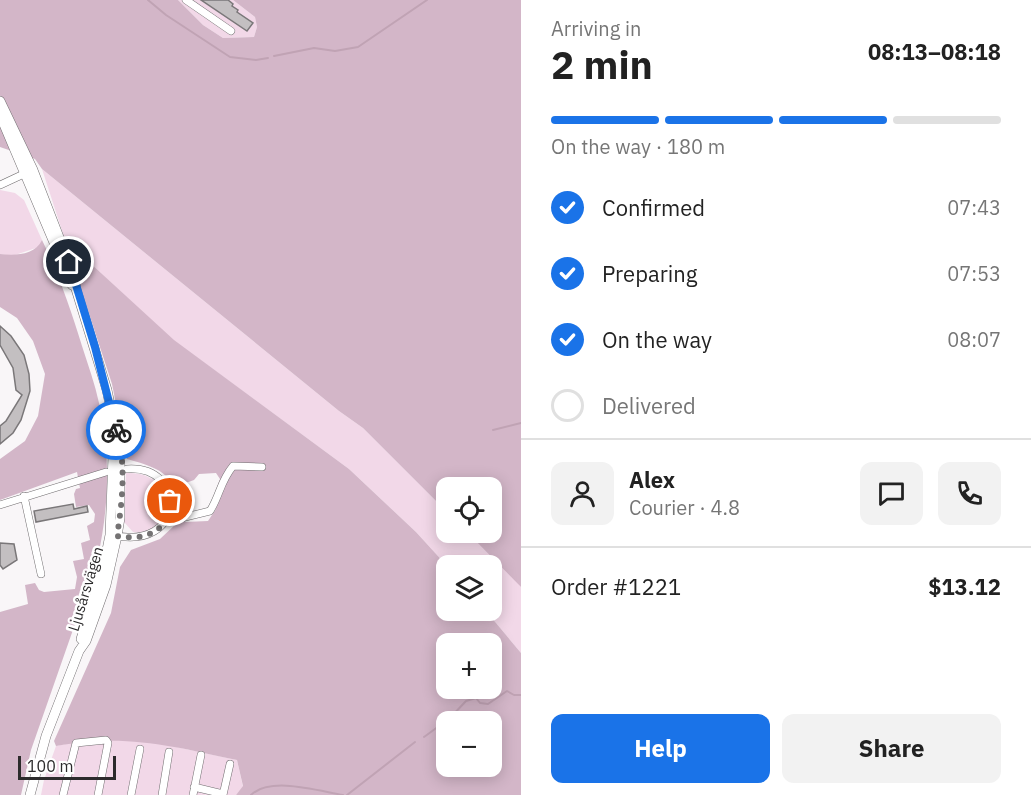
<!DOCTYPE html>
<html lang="en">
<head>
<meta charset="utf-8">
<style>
  body { margin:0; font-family:"IBM Plex Sans",sans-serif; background:#f2f2f2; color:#222; height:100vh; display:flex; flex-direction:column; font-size:22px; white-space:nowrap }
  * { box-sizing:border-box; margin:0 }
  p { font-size:20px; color:#767676 }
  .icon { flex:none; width:33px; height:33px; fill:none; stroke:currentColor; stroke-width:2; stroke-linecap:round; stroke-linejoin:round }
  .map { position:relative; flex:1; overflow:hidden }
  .sheet { display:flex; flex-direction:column; background:#fff; width:510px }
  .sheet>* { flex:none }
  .fabs { position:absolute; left:436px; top:477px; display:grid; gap:12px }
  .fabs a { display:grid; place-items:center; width:66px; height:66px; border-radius:12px; background:#fff; box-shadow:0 3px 15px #0003; font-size:30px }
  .scale { position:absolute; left:18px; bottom:15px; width:98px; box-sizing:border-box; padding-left:6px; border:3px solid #2c2b2c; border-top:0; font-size:16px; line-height:21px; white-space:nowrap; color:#2c2b2c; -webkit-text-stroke:4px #fff; paint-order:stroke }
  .pin { position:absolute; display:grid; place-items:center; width:51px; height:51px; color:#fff; margin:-26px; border:3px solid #fff; border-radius:50%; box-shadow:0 2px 6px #0007 }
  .courier { position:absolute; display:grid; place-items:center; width:60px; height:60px; margin:-30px; border:4px solid #1a73e8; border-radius:50%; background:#fff; color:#222; box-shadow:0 2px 8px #0007 }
  .summary em { font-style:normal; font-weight:800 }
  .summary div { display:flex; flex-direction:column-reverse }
  .summary { display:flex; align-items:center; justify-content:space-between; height:102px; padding:0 30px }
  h1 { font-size:39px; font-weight:800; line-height:45px }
  .bar { display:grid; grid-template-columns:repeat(4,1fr); gap:9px 6px; align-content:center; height:72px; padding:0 30px }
  .bar i { height:8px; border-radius:4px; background:#e0e0e0 }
  .bar .on { background:#1a73e8 }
  .bar p { grid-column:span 4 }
  .line { display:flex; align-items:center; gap:15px; padding:0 30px; border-top:2px solid #e0e0e0 }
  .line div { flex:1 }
  .round { display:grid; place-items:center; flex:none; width:63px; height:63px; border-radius:12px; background:#f2f2f2 }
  ol { padding:0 30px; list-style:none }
  li { display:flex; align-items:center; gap:18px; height:66px }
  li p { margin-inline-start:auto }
  li .icon { padding:6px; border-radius:50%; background:#1a73e8; color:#fff; stroke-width:4 }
  li:last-child { color:#767676 }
  li i { width:33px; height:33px; border:3px solid #e0e0e0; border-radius:50% }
  .cta { display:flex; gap:12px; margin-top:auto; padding:12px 30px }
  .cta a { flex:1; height:69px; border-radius:12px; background:#1a73e8; color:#fff; font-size:24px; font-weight:800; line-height:69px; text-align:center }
  .cta a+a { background:#f2f2f2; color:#222 }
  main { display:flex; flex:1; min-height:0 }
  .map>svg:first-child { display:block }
  .green { fill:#f2d8e8 }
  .forest { fill:#d3b6c8; fill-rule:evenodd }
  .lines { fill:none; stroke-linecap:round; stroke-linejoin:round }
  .stream { stroke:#c0a3b4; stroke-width:2 }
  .building { fill:#c3bfc1; stroke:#7a7779; stroke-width:1.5 }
  .minor-casing { stroke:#716e70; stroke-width:8 }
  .major-casing { stroke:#716e70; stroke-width:10 }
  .minor { stroke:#fff; stroke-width:7 }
  .major { stroke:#fff; stroke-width:9 }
  .done { stroke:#747273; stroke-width:6; stroke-dasharray:0 10.8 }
  .route { stroke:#1a73e8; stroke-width:8 }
  .labels { text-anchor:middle; stroke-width:5; stroke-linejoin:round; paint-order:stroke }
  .street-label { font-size:15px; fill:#2c2b2c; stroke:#fff }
</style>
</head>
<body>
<main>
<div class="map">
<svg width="521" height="795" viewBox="0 0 521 795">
  <rect width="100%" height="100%" fill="#f9f6f8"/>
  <!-- green -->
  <path class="green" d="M178,0H233L255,17L257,27L254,37L223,38L203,25Z
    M42,169L339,411L363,428L447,512V532L468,533L515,579L521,587V653L486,611L492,610V566H447L416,532L349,469L173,340L65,240Z
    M0,190L15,193L24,200L42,240L39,247L12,256L0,254Z
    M126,473C179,470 176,537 133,532L124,522Z
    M86,740H144L237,760L243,787L236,795H41L44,780L56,746Z"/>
  <!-- forest -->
  <path class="forest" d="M0,0H178L203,25L223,38L254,37L257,27L255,17L233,0H521V587L468,533L492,532V488H447V512L363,428L339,411L42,169L35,159L0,147Z
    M42,240C59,275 71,310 82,346C88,365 95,384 99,403C111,456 109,509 97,561L31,750L21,795H0V612L28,604L25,585L35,583L39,590L44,592L75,589L77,577L73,561L84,559L81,543L90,540L87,526L94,522L95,514L89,505L76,507L74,494L76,489L80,488L77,472L0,500V459L25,441L38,416L45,374L33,341L17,318L0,307V254C15,256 35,255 42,240Z
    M65,240L174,340L349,469L416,532L447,566V610L486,611L521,653V795H236L243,786L237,760C172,746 124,733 56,746L54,741L111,613L120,567L131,550L160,539L177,523C177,477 170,471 127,459L112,384ZM216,473L220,479L211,504L216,509L208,521L185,522L179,515L183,484L194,480L199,474ZM447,644H492V688H447ZM447,722H492V766H447Z"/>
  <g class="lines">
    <!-- stream -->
    <path class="stream" d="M148,0L166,15L230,57L256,60L268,58
      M274,56L314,48L335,51L358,47L427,0
      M493,430L521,423
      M424,737L450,718L466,701L476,698L480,703L488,704L507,691L514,695H521
      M251,795C270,776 319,791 343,795
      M347,795L415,742"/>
  </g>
  <!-- building -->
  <path class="building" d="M201,0H228L233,4L232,6L238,10L237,12L253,23L247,31Z
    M0,326L11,336L24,355L29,374L30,391L21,420L13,433L0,444V426L6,421L22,395L16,390L13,368L0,345Z
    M73,504L74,509L87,506L88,512L36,522L34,511Z
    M0,543L14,544L17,560L3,569L0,565Z"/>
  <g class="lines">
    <defs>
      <path id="minor" d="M186,0L231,31
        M0,185L28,172
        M24,496L41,574
        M0,505L106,472
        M168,518L173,520L210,511C220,495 220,482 233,466L262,467
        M112,535C186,552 188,465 127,469
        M194,787L223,794
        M63,795L76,743L106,740L108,743L98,795
        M131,795L140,749
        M162,795L169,752
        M193,795L201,755
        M223,795L230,764"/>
      <path id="major" d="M0,101L33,170L74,276L76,289L107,390L120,454V518L117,536L106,585L86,641L79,651L46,736L30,795
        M0,115L72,285
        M81,639L104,565L110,535L114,430"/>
    </defs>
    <!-- minor casing -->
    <use href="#minor" class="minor-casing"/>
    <!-- major casing -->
    <use href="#major" class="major-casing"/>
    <!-- minor -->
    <use href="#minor" class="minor"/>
    <!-- major -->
    <use href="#major" class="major"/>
  </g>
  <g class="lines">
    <!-- done -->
    <path class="done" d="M116,430C127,462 122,504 117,536C144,541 170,532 170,501"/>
    <!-- route -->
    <path class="route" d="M69,262L95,347L116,430"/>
  </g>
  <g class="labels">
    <!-- street labels -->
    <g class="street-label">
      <text transform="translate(86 589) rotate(-73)" y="5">Ljusårsvägen</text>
    </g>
  </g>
</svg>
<div class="fabs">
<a><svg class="icon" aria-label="locate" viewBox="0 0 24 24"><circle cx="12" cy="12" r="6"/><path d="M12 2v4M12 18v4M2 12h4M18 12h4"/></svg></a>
<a><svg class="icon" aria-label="layers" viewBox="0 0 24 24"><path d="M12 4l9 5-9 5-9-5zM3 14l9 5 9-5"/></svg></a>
<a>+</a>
<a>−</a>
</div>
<div class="scale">100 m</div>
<div class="pin" style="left:170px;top:501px;background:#ea580c"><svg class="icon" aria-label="bag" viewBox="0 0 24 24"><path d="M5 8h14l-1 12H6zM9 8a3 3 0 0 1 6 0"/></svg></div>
<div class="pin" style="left:69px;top:262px;background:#1f2937"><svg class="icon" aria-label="home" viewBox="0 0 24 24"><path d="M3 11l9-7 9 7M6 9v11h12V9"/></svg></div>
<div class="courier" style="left:116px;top:430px"><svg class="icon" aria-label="bike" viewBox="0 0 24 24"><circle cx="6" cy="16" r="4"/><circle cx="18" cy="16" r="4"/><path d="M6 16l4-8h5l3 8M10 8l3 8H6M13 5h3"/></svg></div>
</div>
<section class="sheet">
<div class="summary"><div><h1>2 min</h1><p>Arriving in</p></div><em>08:13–08:18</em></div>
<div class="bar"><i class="on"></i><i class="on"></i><i class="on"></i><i></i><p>On the way · 180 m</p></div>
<ol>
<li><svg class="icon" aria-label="check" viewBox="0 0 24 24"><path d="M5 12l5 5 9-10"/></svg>Confirmed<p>07:43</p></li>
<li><svg class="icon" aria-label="check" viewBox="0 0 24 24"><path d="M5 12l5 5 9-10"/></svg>Preparing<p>07:53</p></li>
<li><svg class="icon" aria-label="check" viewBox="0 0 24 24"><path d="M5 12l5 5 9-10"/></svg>On the way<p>08:07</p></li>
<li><i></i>Delivered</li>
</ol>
<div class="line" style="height:108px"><a class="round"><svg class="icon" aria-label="person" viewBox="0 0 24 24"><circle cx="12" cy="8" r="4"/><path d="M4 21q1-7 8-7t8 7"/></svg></a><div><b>Alex</b><p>Courier · 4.8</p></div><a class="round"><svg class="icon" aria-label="chat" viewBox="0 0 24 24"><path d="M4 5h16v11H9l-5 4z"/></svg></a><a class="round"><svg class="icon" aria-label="phone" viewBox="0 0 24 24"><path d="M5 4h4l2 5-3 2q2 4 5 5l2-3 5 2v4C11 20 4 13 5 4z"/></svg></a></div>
<div class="line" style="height:78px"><div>Order #1221</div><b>$13.12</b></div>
<div class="cta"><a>Help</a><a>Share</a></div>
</section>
</main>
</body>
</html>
